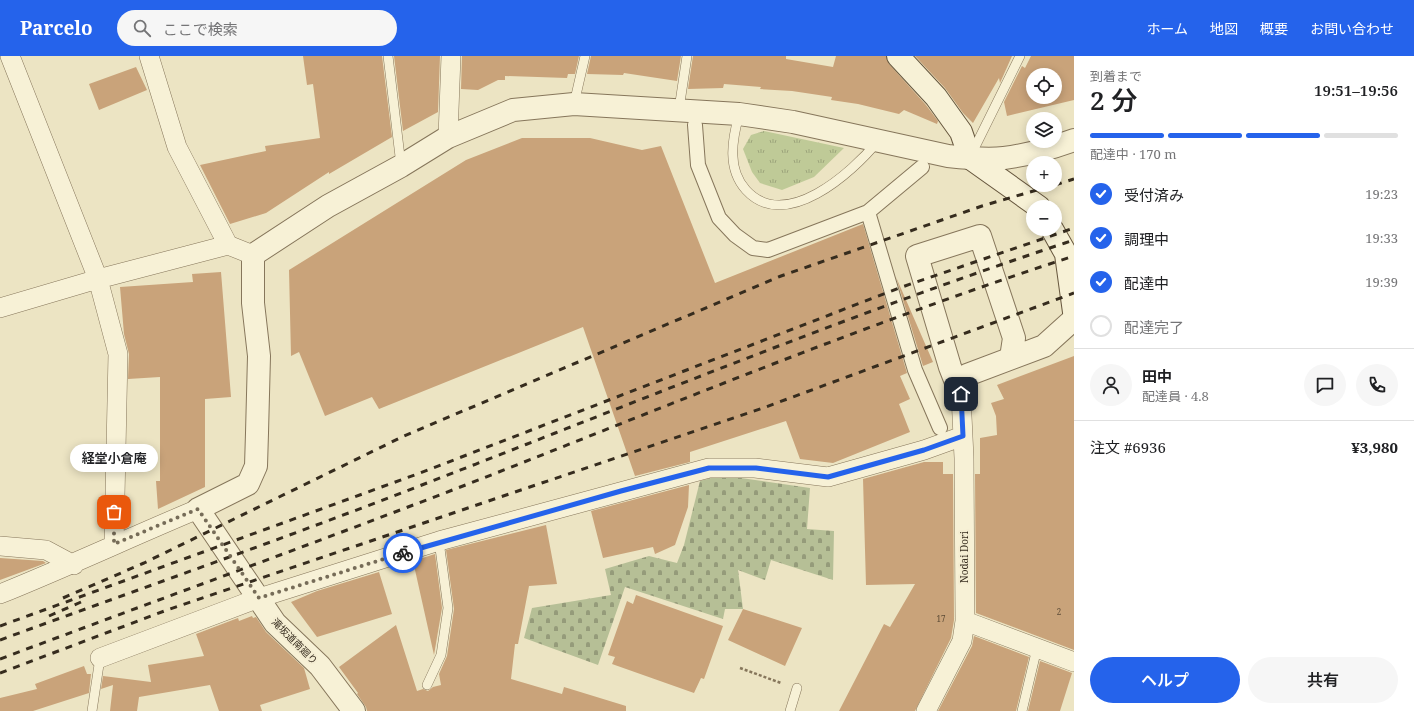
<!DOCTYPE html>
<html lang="ja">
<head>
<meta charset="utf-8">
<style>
  body { margin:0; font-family:"Noto Serif","Noto Sans JP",serif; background:#f6f6f6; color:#202124; height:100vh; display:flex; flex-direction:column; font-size:15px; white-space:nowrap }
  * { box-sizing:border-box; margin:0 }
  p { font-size:13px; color:#757577 }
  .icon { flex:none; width:22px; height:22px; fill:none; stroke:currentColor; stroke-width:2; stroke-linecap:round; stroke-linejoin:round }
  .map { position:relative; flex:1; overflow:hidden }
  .drawer { display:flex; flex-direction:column; background:#fff; width:340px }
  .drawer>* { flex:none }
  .tools { position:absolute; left:1026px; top:12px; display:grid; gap:8px }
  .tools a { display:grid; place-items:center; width:36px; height:36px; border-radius:50%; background:#fff; box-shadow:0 2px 10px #0003; font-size:20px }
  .pin { position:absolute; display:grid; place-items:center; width:34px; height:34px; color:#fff; margin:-17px; border-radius:8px; box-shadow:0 2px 6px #0006 }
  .courier { position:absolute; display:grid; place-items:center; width:40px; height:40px; margin:-20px; border:3px solid #2563eb; border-radius:50%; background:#fff; color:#222; box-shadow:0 1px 5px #0007 }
  .bubble { position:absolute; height:28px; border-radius:14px; background:#fff; box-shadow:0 2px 10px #0003; font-size:13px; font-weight:600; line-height:28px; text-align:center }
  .summary em { font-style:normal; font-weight:600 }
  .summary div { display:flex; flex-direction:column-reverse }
  .summary { display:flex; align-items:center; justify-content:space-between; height:68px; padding:0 16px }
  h1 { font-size:26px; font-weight:600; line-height:30px }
  .bar { display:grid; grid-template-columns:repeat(4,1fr); gap:6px 4px; align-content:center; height:48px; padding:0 16px }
  .bar i { height:5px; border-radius:3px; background:#e0e0e0 }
  .bar .on { background:#2563eb }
  .bar p { grid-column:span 4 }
  .line { display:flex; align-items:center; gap:10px; padding:0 16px; border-top:1px solid #e0e0e0 }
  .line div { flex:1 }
  .round { display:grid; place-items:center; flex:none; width:42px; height:42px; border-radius:21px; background:#f6f6f6 }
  ol { padding:0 16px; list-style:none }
  li { display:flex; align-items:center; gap:12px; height:44px }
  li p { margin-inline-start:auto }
  li .icon { padding:4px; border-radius:50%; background:#2563eb; color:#fff; stroke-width:4 }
  li:last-child { color:#757577 }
  li i { width:22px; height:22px; border:2px solid #e0e0e0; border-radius:50% }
  .cta { display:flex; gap:8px; margin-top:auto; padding:8px 16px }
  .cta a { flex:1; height:46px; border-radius:24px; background:#2563eb; color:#fff; font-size:16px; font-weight:600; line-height:46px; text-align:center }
  .cta a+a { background:#f6f6f6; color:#202124 }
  header { display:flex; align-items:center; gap:24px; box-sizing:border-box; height:56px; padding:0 20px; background:#2563eb; color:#fff }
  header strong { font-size:19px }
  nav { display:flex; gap:22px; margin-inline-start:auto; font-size:14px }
  .search { width:280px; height:36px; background:#f6f6f6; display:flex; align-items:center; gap:10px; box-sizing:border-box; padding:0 14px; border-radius:22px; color:#757577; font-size:15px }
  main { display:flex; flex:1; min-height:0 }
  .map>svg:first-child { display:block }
  .grass { fill:url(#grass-tufts) }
  .cemetery { fill:url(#cemetery-stones) }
  .building { fill:#c9a37a; fill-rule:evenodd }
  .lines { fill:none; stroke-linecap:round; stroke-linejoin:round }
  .service-casing { stroke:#86765b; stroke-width:10 }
  .pedestrian-casing { stroke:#86765b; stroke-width:16 }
  .minor-casing { stroke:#86765b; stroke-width:20 }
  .tertiary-casing { stroke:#86765b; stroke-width:24 }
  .secondary-casing { stroke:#67573e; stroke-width:24 }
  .path { stroke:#86765b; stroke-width:2.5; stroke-dasharray:3 2; stroke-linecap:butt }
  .service { stroke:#f7f1d6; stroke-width:9 }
  .pedestrian { stroke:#f7f1d6; stroke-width:14 }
  .minor { stroke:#f7f1d6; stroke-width:19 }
  .tertiary { stroke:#f7f1d6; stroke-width:22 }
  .secondary { stroke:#f7f1d6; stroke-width:22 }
  .rail { stroke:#362c1e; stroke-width:3; stroke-dasharray:7 7; stroke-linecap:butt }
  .done { stroke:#766c58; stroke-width:4; stroke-dasharray:0 7.2 }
  .route { stroke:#2563eb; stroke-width:5 }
  .labels { text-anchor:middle; stroke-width:4; stroke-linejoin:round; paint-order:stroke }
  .number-label { font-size:8px; fill:#5b4a35 }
  .street-label { font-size:10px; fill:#362c1e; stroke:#f4edd2 }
</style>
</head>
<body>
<header>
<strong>Parcelo</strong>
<div class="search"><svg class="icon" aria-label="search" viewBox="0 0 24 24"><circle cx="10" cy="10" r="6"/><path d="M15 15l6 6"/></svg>ここで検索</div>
<nav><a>ホーム</a><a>地図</a><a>概要</a><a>お問い合わせ</a></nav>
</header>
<main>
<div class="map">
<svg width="1074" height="655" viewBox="0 0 1074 655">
  <defs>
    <pattern id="grass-tufts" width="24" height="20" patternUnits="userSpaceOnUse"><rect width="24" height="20" fill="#bfca97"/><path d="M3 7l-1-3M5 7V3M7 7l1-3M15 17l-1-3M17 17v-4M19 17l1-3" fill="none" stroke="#9ca47b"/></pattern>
    <pattern id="cemetery-stones" width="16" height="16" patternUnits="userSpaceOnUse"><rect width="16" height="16" fill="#b6bf96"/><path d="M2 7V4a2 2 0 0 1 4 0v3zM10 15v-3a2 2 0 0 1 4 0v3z" fill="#959b7a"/></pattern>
  </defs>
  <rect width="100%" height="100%" fill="#ece4c3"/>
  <!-- grass -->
  <path class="grass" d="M764,75L844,92L814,121L782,134L760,127L752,116L743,93L751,79Z"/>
  <!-- cemetery -->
  <path class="cemetery" d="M711,422H741L810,432L807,473L834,475L833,524L771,504L765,524L738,514L743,553H725L723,563L625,531L598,609L524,582L532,552L611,539L605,513L649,500L677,507L684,489L700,425Z"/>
  <!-- building -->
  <path class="building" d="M303,0H382L392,81L329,118V116L266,157L230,168L200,109L266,95L265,90L320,82L313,28L307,29Z
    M394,0H440L438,56L403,75Z
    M462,0H579L575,18H568L567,22L505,20V24H498L478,34L461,33Z
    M591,0H681L677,25L624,17L623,19L587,18Z
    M693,0H786V3L833,11L836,0H886L889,8L926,49L938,65L937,68L904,54L899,58L858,48L831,44L832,41L792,35L760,33L761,31L724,28L723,32L688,33Z
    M915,0H1012L1000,27L999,22L973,67L963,57L945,32Z
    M1031,0H1074V44L1007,60L1004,46L1022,10L1025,12ZM1033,19H1055V41H1033Z
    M136,11L147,34L99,54L89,28Z
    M522,82H590L642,94L661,90L715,227L863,168L907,317L900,320L910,343L899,348L910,376L833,407L800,403L786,365L690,396V406L635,420L583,271L379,353L372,341L325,360L299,296L291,300L289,214L466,104Z
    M221,216L231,341L205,343V431L158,453L156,425H160V321L128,323L129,298L124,278L120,231L193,226L192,218Z
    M896,221L933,306L923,310Z
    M1074,300V594L976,557L975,418H980V382L997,379L996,360L991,347L1004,343L997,329Z
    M924,406H943V418H953L954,564L951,582L915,655H839L884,568L890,571L915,528L866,529L863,423Z
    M689,429L688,451L675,489L655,498L653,491L603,502L591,455Z
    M546,469L557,528L529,530L518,588H515L511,623L562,638L564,631L626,650V655H367L366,651L357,638L358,637L339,611L396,569L417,635L423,633L428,635L433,631L441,629L439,618L447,600L454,553L446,494Z
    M435,498L442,552L434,599L413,505Z
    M0,502L43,505L46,507L0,524Z
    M379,516L392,558L317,581L291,546L317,535Z
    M636,539L723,570L704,623L701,622L694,637L612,608L615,601L608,599L627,545L633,548Z
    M743,553L802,572L785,610L728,584Z
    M252,560L253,562L256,561L266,576L304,612L310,633L260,649L262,655H219L210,629L139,641L137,655H110L113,629L101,633L103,620L151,626L148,609L204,600L196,578L238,562L239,565Z
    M974,580L1029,601L1016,655H938L972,590Z
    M1040,605L1072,617L1060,655H1028Z
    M84,610L87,618H91L89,637L33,655H0V642L37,633L35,628Z"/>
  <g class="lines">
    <defs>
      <path id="service" d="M388,0L401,109
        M574,48L585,0
        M679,53L687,0
        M739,59C732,84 727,113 746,134C785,177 852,117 878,85
        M971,99L1020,0
        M427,629L441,599L448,552L439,485
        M92,655L100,602
        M790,655L797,632
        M1022,655L1037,592"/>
      <path id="pedestrian" d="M695,69L698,109L719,162L735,179L753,192L768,194L868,156L915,314L940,372
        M868,156L922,111"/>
      <path id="minor" d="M10,0L98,223L118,298L114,488
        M149,0L177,91L228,189
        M448,81L451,0
        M0,252L98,223L228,189L253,199
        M0,490L46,494L74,509
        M0,538C67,511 131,481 198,453
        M965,565L1074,606
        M100,602L259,542L439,485L709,412H755L828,421L924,394L963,380
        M926,655L962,585L965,565L964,402L961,339"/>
      <path id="tertiary" d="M961,339L950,311L917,200L980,180L1014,282L1011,302
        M961,339L967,319L1044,290L1074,263
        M354,655L320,610L275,567L198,453L248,428L256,410L257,377L259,300L253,247V199L328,150L401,110L448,81L513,54L574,48L739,58L793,66L948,100C966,102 986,104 1004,102C1028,99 1052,92 1074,84"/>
      <path id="secondary" d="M898,0L936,41L961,76L970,102L1039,151
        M1052,173L1066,198L1074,256"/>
    </defs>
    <!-- service casing -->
    <use href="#service" class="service-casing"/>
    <!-- pedestrian casing -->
    <use href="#pedestrian" class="pedestrian-casing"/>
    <!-- minor casing -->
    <use href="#minor" class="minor-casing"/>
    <!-- tertiary casing -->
    <use href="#tertiary" class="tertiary-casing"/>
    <!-- secondary casing -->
    <use href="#secondary" class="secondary-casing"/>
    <!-- path -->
    <path class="path" d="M740,612L781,627"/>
    <!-- service -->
    <use href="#service" class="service"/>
    <!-- pedestrian -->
    <use href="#pedestrian" class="pedestrian"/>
    <!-- minor -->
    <use href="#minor" class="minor"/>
    <!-- tertiary -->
    <use href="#tertiary" class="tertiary"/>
    <!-- secondary -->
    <use href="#secondary" class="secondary"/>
    <!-- rail -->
    <path class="rail" d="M1055,129L1074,123
      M63,542L144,507L404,380L781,220L982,150L1054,129
      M49,560L81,546
      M0,570L420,417L899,232L1074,172
      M0,584C142,532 286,482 427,427C642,344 855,256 1074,184
      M0,603C160,543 321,485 481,423C677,346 873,265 1074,200
      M0,617L167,554L763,352L1074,237"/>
  </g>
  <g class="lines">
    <!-- done -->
    <path class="done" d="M114,456V488L198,453L259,542L403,497"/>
    <!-- route -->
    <path class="route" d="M403,497L621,435L709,412H756L828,421L924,394L963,380L961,338"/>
  </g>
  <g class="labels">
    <!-- number labels -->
    <g class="number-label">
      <text x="1059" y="559">2</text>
      <text x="941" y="566">17</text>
    </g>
    <!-- street labels -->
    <g class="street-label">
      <text transform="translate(964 501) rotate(-90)" y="4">Nodai Dori</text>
      <text transform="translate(295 585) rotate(45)" y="4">滝坂道南廻り</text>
    </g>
  </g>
</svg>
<div class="tools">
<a><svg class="icon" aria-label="locate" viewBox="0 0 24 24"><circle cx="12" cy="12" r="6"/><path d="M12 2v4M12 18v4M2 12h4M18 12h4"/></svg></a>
<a><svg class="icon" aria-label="layers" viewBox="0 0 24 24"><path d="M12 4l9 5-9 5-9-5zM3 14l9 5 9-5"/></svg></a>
<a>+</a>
<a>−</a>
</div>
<div class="pin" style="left:114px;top:456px;background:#ea580c"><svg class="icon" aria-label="bag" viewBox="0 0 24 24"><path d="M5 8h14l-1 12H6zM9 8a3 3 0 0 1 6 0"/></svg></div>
<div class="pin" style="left:961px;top:338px;background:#1f2937"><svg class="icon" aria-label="home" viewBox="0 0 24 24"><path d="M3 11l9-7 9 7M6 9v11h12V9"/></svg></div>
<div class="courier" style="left:403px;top:497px"><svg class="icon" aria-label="bike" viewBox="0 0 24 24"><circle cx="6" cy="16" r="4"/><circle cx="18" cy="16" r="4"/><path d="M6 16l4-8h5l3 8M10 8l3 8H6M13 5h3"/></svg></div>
<div class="bubble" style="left:70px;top:388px;width:88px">経堂小倉庵</div>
</div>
<section class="drawer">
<div class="summary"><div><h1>2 分</h1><p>到着まで</p></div><em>19:51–19:56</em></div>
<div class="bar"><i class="on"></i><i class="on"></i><i class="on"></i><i></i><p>配達中 · 170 m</p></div>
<ol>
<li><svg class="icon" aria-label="check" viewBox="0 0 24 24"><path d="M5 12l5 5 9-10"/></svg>受付済み<p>19:23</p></li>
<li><svg class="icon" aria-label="check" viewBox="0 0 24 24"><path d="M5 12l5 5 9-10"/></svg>調理中<p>19:33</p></li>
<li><svg class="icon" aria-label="check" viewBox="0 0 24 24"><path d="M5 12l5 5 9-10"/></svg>配達中<p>19:39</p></li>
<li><i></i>配達完了</li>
</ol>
<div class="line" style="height:72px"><a class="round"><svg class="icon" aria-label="person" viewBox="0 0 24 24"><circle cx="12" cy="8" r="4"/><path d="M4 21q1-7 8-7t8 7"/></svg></a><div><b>田中</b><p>配達員 · 4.8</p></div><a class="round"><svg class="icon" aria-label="chat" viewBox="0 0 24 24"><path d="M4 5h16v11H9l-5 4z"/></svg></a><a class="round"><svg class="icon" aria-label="phone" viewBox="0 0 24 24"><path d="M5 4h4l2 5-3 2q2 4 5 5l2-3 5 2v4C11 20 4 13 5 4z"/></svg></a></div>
<div class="line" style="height:52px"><div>注文 #6936</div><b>¥3,980</b></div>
<div class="cta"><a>ヘルプ</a><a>共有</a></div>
</section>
</main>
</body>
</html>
